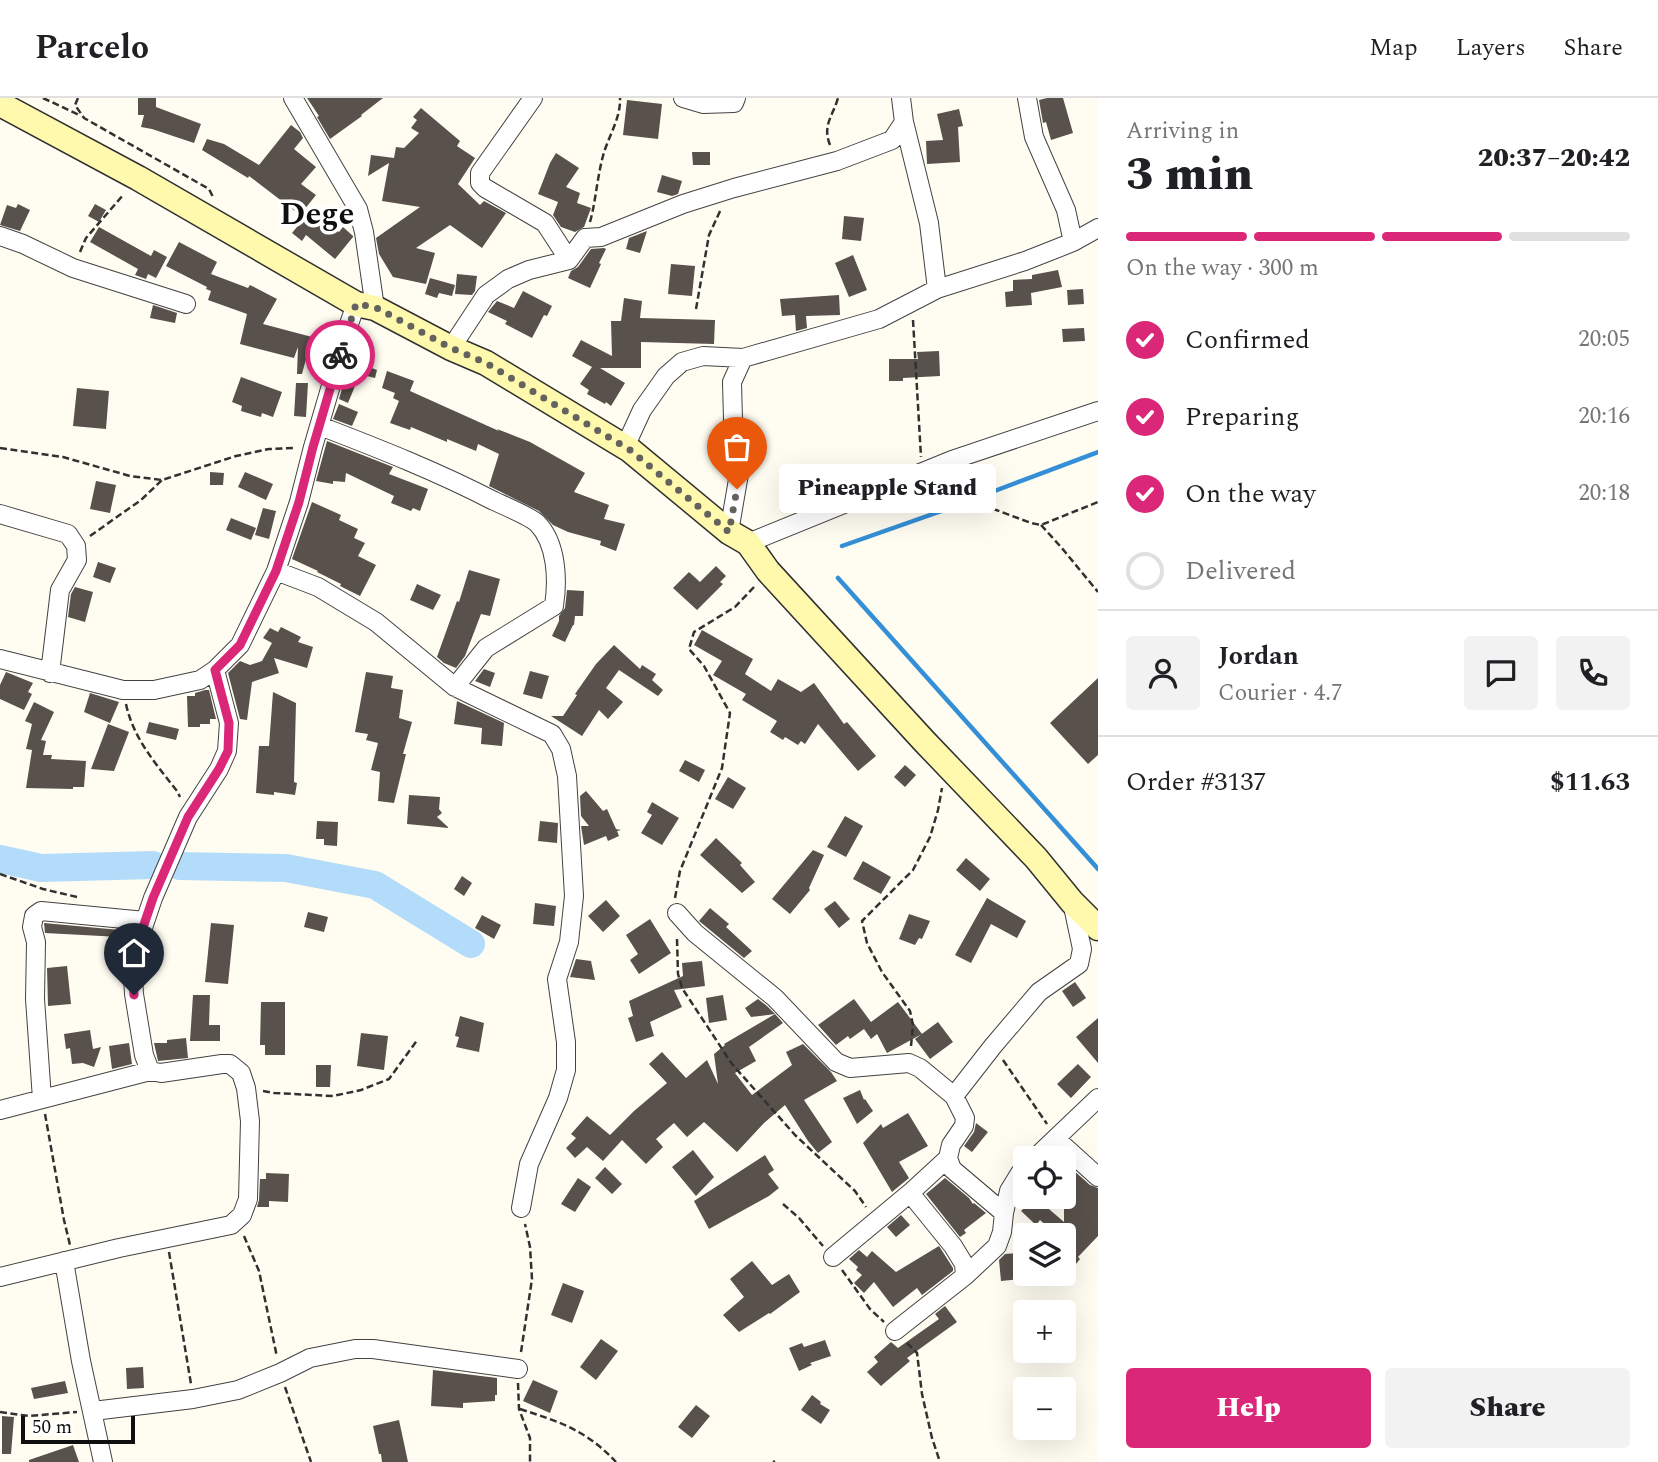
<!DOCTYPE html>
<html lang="en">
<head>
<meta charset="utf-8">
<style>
  body { margin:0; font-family:Spectral,serif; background:#f2f2f2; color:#202124; height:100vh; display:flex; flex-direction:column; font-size:26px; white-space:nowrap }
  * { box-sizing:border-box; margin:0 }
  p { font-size:23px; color:#757577 }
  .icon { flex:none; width:38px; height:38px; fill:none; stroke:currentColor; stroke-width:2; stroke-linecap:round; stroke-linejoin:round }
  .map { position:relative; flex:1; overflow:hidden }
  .sheet { display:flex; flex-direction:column; background:#fff; width:560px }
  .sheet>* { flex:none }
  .buttons { position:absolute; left:1013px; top:1048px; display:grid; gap:14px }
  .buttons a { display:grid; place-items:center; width:63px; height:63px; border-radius:7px; background:#fff; box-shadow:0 7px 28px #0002; font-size:35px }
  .scale { position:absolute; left:21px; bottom:18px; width:114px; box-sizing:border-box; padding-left:7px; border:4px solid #0f0f0f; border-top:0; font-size:19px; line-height:24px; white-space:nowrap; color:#0f0f0f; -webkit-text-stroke:5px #fff; paint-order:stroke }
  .pin { position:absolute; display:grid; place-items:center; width:60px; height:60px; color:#fff; margin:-72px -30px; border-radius:50% 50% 50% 0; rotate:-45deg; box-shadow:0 0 7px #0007 }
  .pin .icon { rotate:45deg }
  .courier { position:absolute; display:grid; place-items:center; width:70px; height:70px; margin:-35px; border:5px solid #db2777; border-radius:50%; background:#fff; color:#222; box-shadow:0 2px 9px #0007 }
  .bubble { position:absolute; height:49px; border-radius:7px; background:#fff; box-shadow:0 7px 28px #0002; font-size:23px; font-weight:800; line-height:49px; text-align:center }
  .overview em { font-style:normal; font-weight:800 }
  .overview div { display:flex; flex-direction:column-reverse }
  .overview { display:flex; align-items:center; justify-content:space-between; height:119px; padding:0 28px }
  h1 { font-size:46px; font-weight:800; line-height:52px }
  .bar { display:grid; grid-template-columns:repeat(4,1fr); gap:10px 7px; align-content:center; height:84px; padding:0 28px }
  .bar i { height:9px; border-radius:5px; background:#e0e0e0 }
  .bar .current { background:#db2777 }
  .bar p { grid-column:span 4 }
  .line { display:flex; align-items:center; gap:18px; padding:0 28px; border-top:2px solid #e0e0e0 }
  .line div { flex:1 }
  .round { display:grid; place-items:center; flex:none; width:74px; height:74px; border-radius:7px; background:#f2f2f2 }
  ol { padding:0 28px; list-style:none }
  li { display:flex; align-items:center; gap:21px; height:77px }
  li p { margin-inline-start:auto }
  li .icon { padding:7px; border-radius:50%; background:#db2777; color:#fff; stroke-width:4 }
  li:last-child { color:#757577 }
  li i { width:38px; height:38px; border:4px solid #e0e0e0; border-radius:50% }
  .action { display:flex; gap:14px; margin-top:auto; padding:14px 28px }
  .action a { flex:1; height:80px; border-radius:7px; background:#db2777; color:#fff; font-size:28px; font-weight:800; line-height:80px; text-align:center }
  .action a+a { background:#f2f2f2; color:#202124 }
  header { display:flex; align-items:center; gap:42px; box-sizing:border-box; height:98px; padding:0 35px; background:#fff; border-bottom:2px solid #e0e0e0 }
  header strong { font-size:33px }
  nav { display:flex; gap:38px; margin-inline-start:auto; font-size:24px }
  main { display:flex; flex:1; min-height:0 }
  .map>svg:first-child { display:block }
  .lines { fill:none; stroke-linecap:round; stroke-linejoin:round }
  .stream { stroke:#358fd6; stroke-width:4.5 }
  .river { stroke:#b3dcfa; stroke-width:28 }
  .building { fill:#59514b }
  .minor-casing { stroke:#424242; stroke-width:20 }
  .secondary-casing { stroke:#313131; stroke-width:27 }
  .path { stroke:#313131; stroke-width:2.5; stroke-dasharray:7 3.5; stroke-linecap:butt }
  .minor { stroke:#fff; stroke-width:18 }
  .secondary { stroke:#fff9ad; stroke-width:24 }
  .done { stroke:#63625e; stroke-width:7; stroke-dasharray:0 12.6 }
  .route { stroke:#db2777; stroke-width:9 }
  .labels { text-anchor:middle; stroke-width:7; stroke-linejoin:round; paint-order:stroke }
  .quarter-label { font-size:32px; font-weight:bold; fill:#0f0f0f; stroke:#fff }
</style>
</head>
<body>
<header>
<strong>Parcelo</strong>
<nav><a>Map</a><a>Layers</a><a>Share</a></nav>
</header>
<main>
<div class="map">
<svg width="1098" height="1364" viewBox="0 0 1098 1364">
  <rect width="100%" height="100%" fill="#fffdf2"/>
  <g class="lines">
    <!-- stream -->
    <path class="stream" d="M984,397L1098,354
      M842,448L953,409
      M838,480L1098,771"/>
    <!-- river -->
    <path class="river" d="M0,761L41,770L153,767
      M180,768L286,770L375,787L471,846"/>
  </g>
  <!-- building -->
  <path class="building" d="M138,0H156V9L201,26L194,45L152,31L141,29L144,17H138Z
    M307,0H383L361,17L362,18L330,41L317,19L319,18Z
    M1047,0H1063L1073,35L1051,42L1046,24L1043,25L1039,2Z
    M627,2L662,6L658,41L623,37Z
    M421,10L460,43L457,48L475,60L458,86L480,107L484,103L506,115L482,150L450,127L416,150L435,155L426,186L393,179L379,156L376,140L420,109L382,103L389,65L368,78L371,57L394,60L396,49L404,50L419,35L411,30L417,22L413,19Z
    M959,11L963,28L958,29L960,64L927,66L926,43L943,42L937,16Z
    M291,27L300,34L303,40L294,51L316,69L301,86L316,97L300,117L249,78L248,80L202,52L207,41L224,46L259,67Z
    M692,54H710V67H693Z
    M556,55L579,70L566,89L580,95L577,105L591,110L584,129L575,134L561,129L553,117L558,104L538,96L550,65Z
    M662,77L682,83L678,96L672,98L657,94Z
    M18,106L30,112L20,133L0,127L7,107L16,110Z
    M95,106L106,112L99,124L88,118Z
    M311,112L339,134L343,129L353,138V139L335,161L306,137L302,143L292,135Z
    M844,118L864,120L861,143L842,141Z
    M99,129L151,158L154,152L167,159L156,180L148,176L146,181L135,177L138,171L90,144Z
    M647,133L640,155L626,151L629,140Z
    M179,144L217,164L211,176L248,190L250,187L277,201L263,226L312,239L302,276H297L298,249L294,260L240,246L247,216L208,202L211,193L206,191L207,189L166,168Z
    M604,150L606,151L599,165L601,166L590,190L568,180L571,173L578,169L591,151Z
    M853,157L867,192L849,199L835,165Z
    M671,166L695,168L692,198L668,196Z
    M1058,172L1062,189L1031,195L1032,207L1006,209L1005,194L1013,193V182L1032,181V177Z
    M457,176L477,178L475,193L472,197L455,196Z
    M430,180L455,187L452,198L439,195L437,200L425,196Z
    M1083,191L1084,206L1068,207L1067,192Z
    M523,193L552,208L547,218L544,217L532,240L505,226L507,223L488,214L497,203L514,210Z
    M839,197L840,217L806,218L807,230L796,233L795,217L782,218L780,201Z
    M624,200L642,203L640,220L715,222L714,246L641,244V270H600L625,285L611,308L606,304L605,306L587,296L589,292L580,286L592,269L572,258L581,242L612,258L611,223H621Z
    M153,207L177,215L175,225L150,220Z
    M1084,230L1085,243L1063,244L1062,231Z
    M939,253L940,278L903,280V283H889V261H918L917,254Z
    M350,262L377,272L375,280L347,273Z
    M387,273L414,283L410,293L499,333L497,331L530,344L585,375L574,394L609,407L604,421L625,426L616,453L600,447L601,443L568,434L553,427L539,413L489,388L499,356L478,346L476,353L447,341V344L411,329L410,332L390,325L399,303L393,300L395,295L382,290Z
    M241,279L282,294L273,319L262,315L261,319L241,313L242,308L232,304Z
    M296,285H308L306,319L294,318Z
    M343,288H355L348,305L339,301Z
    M77,290L109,293L106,331L73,328Z
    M339,306L358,314L352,328L333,321Z
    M327,343L393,369L389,376L428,391L420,413L413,410L411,413L391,405L394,398L346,375L345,384L333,383V386L316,383Z
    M210,374L224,375L223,387H210Z
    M245,374L273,386L266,402L238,389Z
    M96,383L116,387L110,415L90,411Z
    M312,404L341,417L339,422L358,431L354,440L365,445L358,458L376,467L360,498L340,488L341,486L317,474L318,473L292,461Z
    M263,410L276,413L269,441L255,437Z
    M231,420L256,430L251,442L226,432Z
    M98,464L116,470L110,485L93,479Z
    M716,468L726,478L720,484L723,486L697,512L673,490L689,474L700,484Z
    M469,472L500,481L490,518L481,516L465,558L456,570L444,565L437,559L457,503L459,504Z
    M417,486L441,497L433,512L410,502Z
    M75,489L93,494L85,524L68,519L71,496Z
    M567,492L584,493L583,518H575L574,527H573L565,544L552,538L559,523V518L565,510Z
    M281,529L301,539L298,544L313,549L307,570L274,560L279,575L252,584L247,622L240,621L228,575L240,563L250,567L262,563L272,545L263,540L270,530L278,534Z
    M702,532L753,561L745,576L771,593L778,581L801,594L814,585L844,626L847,624L876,658L858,673L818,626L805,646L801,643L798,647L785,639L783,642L770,634L777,623L742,602L746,596L713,577L722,563L694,547Z
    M614,547L640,571L642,567L656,576L652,582L663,592L658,598L619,572L606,590L623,604L608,621L599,612L582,638L551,618H563L577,597L575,596L596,566Z
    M484,571L495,575L490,589L475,583Z
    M530,573L549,578L542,601L523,596Z
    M6,574L33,585L28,594L32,596L24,612L0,601V587Z
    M366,574L393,578L391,590L403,592L399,620L412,624L403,656H406L394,705L378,703L380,674L371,672L378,645L366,642L368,636L355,634Z
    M1098,580V657L1088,666L1050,625Z
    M205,592H209L216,621H210V626H200V629H188L187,598H195V595Z
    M273,594L296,605L294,684L297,685L295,697L274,694V697L256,695L259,648H269Z
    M90,595L119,604L110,625L84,614Z
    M457,603L504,625L502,648L481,646L482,630L454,626Z
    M34,604L54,614L41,642L46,643L43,657H52L51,661L86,663L84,689H73V691L26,690L32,652L26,651L32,626L25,623Z
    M149,624L179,631L176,642L146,635Z
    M108,626L129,634L114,673L91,671Z
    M685,662L705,672L699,684L679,673Z
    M905,667L916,677L905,689L894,679Z
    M728,679L746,690L733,711L715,701Z
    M586,693L603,713L607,711L616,731L621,732L617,733L619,738L608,743L606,738L584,747L581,728H589L581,718L580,698Z
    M409,697L440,699L439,711L442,715L437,719L449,730L407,726Z
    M652,704L679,720L662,747L641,735L652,717L647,714Z
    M845,718L863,728L846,759L827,749Z
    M317,723L338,724L337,748L324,747V741H316Z
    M540,723L558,725L557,745L538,743Z
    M716,740L742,765L740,767L755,784L742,795L700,757Z
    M813,752L824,757L809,790L810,792L790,816L772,801Z
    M966,760L990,781L980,793L956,772Z
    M863,763L891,779L881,796L853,781Z
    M462,778L472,785L464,798L454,791Z
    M987,800L1026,823L1017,840L991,826L971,865L955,857Z
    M606,802L620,818L603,834L588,818Z
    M835,803L850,821L839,830L824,811Z
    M535,805L556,808L554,828L533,826Z
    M710,810L729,826L726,829L752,853L744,860L699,823Z
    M308,814L328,819L324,834L304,829Z
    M909,816L930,823L922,841L919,840L915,847L899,841Z
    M482,817L501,827L494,841L475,830Z
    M650,821L671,855L639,876L630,862L638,856L626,837Z
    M44,825L120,832V839L45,835Z
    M211,825L234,827L228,886L205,884Z
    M576,861L591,863L595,882L570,879Z
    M702,863L705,888L674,892L682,909L650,924L654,938L636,944L628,920L633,918L629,903L683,878L682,865Z
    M67,868L71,906L48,908L47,870Z
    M1075,884L1086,900L1073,909L1062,893Z
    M193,897H210L209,927H220V943H190Z
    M723,897L727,922L709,925L706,900Z
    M758,901L767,908L775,916L751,919L745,910Z
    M854,901L871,924L898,904L922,936L887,955L877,936L871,941L864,931L850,941L848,938L836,947L818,927Z
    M261,904H285V957H265V947H260Z
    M775,916L783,925L749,949L756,963L735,975L752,997L792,967L786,954L803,946L831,974L837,983L804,1002L832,1044L818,1055L808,1043L785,1007L764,1025L737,1054L704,1024L687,1039L674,1025L656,1041L663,1049L646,1066L622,1042L603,1063L587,1049L575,1060L566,1050L576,1040L571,1036L587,1018L610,1037L634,1013L667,985L649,966L662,954L686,980L707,962L718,986L714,956L725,947L724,946Z
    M460,918L484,925L479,954L456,949L459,939L455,938Z
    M1098,920V965L1076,939Z
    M938,924L953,944L930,961L915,941Z
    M90,932L93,951L101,949L94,969L83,965L72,966L70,950L66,951L64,936Z
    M361,935L388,938L384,972L357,968Z
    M186,940L188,960L158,963L154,945H167V942Z
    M129,945L132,966L112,971L109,948Z
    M1078,966L1091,979L1071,1000L1057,986Z
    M316,967H331L330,989H316Z
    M860,992L864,1002L865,1001L873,1013L857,1026L843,1000Z
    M908,1015L928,1048L899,1064L909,1080L892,1094L863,1045L881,1026L883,1030Z
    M976,1025L988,1034L972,1054L964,1048L974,1034Z
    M693,1052L714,1079L696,1098L672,1069Z
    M765,1057L774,1072L768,1076L779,1090L769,1098L709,1131L694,1103Z
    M1064,1064L1090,1087L1098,1090V1138L1078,1159L1080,1161L1064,1181V1138H1058L1040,1122L1036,1127L1021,1113L1035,1099L1064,1124Z
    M605,1069L622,1086L612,1096L595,1080Z
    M266,1075L289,1076L288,1104L269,1103V1109H257L259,1102L260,1081H266Z
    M578,1080L591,1089L575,1114L561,1106Z
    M945,1080L969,1100L973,1106L974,1105L986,1115L964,1132L966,1135L960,1139L926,1096Z
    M901,1117L910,1127L896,1139L887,1129Z
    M939,1148L953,1170V1173L922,1197L917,1190L893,1209L874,1184L864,1195L854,1185L862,1177L856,1172L858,1169L849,1161L859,1152L867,1159L872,1153L896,1174Z
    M1018,1155L1021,1181L1001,1183L999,1162L1005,1156Z
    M752,1163L772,1187L789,1176L800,1194L770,1216L769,1215L739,1234L723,1217L744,1199L730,1181Z
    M563,1185L584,1193L572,1225L551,1217Z
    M945,1208L957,1224L907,1260L910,1263L881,1288L867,1274L878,1264L874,1259L891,1244L898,1250L939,1221L935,1216Z
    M601,1241L618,1253L596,1282L580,1269Z
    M825,1242L831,1258L810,1265L812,1267L799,1273L789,1250L802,1245L804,1249Z
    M143,1269L144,1290L127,1291L126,1270Z
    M433,1272L497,1280V1297H495V1303L463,1305V1310L431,1308Z
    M533,1282L558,1293L550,1315L523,1303Z
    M65,1283L68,1295L34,1301L31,1290Z
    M812,1297L821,1304L820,1306L830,1312L821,1326L801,1312Z
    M696,1307L710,1318L692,1340L678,1329Z
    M2,1318L14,1319L11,1356H2Z
    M399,1322L408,1364H382L381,1356H379L373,1328Z
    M73,1347L79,1364H29V1362Z"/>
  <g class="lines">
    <defs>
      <path id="minor" d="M293,0L358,111L364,134L375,210
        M533,0L480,75V85L485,90L545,125L569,162
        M683,0L703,6L734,5L736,0
        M901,0L904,24L929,125L937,191
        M1027,0L1034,39L1066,112L1073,144
        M0,138L23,146L73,170L186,206
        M451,250L486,197L508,181L529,172L569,162L585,140L601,139L683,106L734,90L837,63L892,42L904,24
        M320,328C380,351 438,374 494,403C505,408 529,418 537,425C557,445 558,482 554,508L486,550L455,589
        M625,349L642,312L666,278L682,264L703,258L743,260L879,221L937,191L1025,163L1073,144L1098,130
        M0,416L68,436L76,448L77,462L60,492L50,575
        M729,434L740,370L733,322L732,284L743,260
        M748,445L952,362L1098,313
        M276,473L318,489L376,524L455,589L552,636L561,651L567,678L574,798L569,844L557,881L566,944V972L558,1000L529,1066L521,1110
        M0,561L123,592H154L200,582L215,572
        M677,815L695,835L775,900L836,964L850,970L909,965L920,970L954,998L965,1020L964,1028L951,1047L948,1060L952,1071L1004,1115
        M954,998L993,948L1039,894L1079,866L1082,851L1072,804
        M42,1001L35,901L36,844L32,829L34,818L41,813L145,823
        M0,1012L150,973
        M1056,1041L1098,1079
        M1035,1060L1098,1000
        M910,1095L953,1148L964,1166L965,1178
        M833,1159L910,1095L948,1060
        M64,1163L81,1263L103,1364
        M0,1179L119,1150L231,1127L242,1117L248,1101L250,1023L246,990L241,975L230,966H222L161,975L150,973L144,957L134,896L132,862L153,800L188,719L219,671L227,653L229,625L215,572L240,547L276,473L299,404L313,349L349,226L356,206
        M895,1233L965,1178L997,1148L1002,1134L1004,1115L1009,1093L1020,1075L1026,1069
        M93,1313L193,1301L238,1292L280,1275L310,1260L355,1251H373L518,1271"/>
      <path id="secondary" d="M0,6L138,80L356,206L375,210L451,250L486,265L630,352L729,434L748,445L768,473L924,643L1036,760L1072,804L1098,830"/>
    </defs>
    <!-- minor casing -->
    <use href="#minor" class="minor-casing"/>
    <!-- secondary casing -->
    <use href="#secondary" class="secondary-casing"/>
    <!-- path -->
    <path class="path" d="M43,0L81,18
      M78,0L75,7L84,20L209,91L214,101
      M830,47C822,27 833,18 838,0
      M590,124C596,102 597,80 603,58C608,39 621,20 620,0
      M80,154L86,140L124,96
      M696,211L709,137L721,111
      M913,222L921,359
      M0,350L63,359L130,378L162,382L236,358L269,351L296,350
      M953,380L961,394L972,403L1031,425L1041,427L1098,404
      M1041,427L1061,449L1098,494
      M90,438L141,402L162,382
      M126,606C133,640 156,666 177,693L180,699
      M0,776L43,791L77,799
      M675,800L680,773L722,670L730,615L704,568L689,551L694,534L735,509L754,489
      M677,841L678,876L682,890L732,966L795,1037L855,1093L866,1109
      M911,948L913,927L910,913L882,874L867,845L862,823L913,772L930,739L938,712L942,690
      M1003,962L1047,1026
      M263,993L274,995L333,998L361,992L389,981L418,941
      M45,1016L64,1122L70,1147
      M783,1106L799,1120L823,1148
      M244,1138L259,1173L277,1259
      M169,1154L191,1286
      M842,1172L870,1211L884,1224
      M907,1245L917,1255L922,1296L932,1340L940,1364
      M521,1254L532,1181L530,1149L525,1126
      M518,1285L519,1311L530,1340V1364
      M285,1289L311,1364
      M520,1311C560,1324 586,1332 616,1364
      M0,1314L29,1318L77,1314
      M773,1364L775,1363"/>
    <!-- minor -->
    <use href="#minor" class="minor"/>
    <!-- secondary -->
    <use href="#secondary" class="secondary"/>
  </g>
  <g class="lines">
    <!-- done -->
    <path class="done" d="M340,257L356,206L375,209L451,250L486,265L630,352L729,434L737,391"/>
    <!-- route -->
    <path class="route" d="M134,897L132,862L153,800L188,719L219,671L228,653L229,625L215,572L240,547L276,473L299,404L313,349L340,257"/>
  </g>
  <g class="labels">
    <!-- quarter labels -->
    <g class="quarter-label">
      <text x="317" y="126">Dege</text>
    </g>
  </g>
</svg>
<div class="buttons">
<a><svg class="icon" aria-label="locate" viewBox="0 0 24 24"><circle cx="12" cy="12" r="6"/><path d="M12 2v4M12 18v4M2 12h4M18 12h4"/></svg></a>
<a><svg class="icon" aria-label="layers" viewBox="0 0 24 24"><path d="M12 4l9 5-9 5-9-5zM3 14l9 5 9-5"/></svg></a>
<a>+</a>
<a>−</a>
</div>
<div class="scale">50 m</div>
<div class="pin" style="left:737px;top:391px;background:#ea580c"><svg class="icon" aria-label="bag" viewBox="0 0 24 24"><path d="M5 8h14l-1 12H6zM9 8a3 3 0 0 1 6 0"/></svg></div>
<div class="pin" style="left:134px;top:897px;background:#1f2937"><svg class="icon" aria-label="home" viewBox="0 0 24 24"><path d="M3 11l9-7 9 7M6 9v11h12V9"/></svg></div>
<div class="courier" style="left:340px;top:257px"><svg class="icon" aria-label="bike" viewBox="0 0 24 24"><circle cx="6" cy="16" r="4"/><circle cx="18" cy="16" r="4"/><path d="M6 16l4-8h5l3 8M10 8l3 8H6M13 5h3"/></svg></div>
<div class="bubble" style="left:779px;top:366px;width:217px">Pineapple Stand</div>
</div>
<section class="sheet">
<div class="overview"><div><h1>3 min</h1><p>Arriving in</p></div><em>20:37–20:42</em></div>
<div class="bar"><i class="current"></i><i class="current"></i><i class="current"></i><i></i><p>On the way · 300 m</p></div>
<ol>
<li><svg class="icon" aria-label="check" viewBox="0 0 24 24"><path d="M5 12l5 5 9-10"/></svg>Confirmed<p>20:05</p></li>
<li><svg class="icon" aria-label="check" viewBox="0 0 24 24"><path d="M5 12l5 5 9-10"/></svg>Preparing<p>20:16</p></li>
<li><svg class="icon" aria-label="check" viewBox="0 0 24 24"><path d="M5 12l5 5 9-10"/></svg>On the way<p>20:18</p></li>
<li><i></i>Delivered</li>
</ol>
<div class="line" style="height:126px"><a class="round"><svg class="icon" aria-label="person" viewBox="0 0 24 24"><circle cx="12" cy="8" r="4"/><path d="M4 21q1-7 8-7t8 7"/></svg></a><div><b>Jordan</b><p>Courier · 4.7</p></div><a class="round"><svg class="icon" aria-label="chat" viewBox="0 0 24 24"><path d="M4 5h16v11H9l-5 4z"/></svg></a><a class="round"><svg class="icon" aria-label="phone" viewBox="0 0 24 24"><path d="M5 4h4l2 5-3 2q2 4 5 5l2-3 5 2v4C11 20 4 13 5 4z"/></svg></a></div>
<div class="line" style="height:91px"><div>Order #3137</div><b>$11.63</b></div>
<div class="action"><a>Help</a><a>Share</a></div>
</section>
</main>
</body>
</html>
